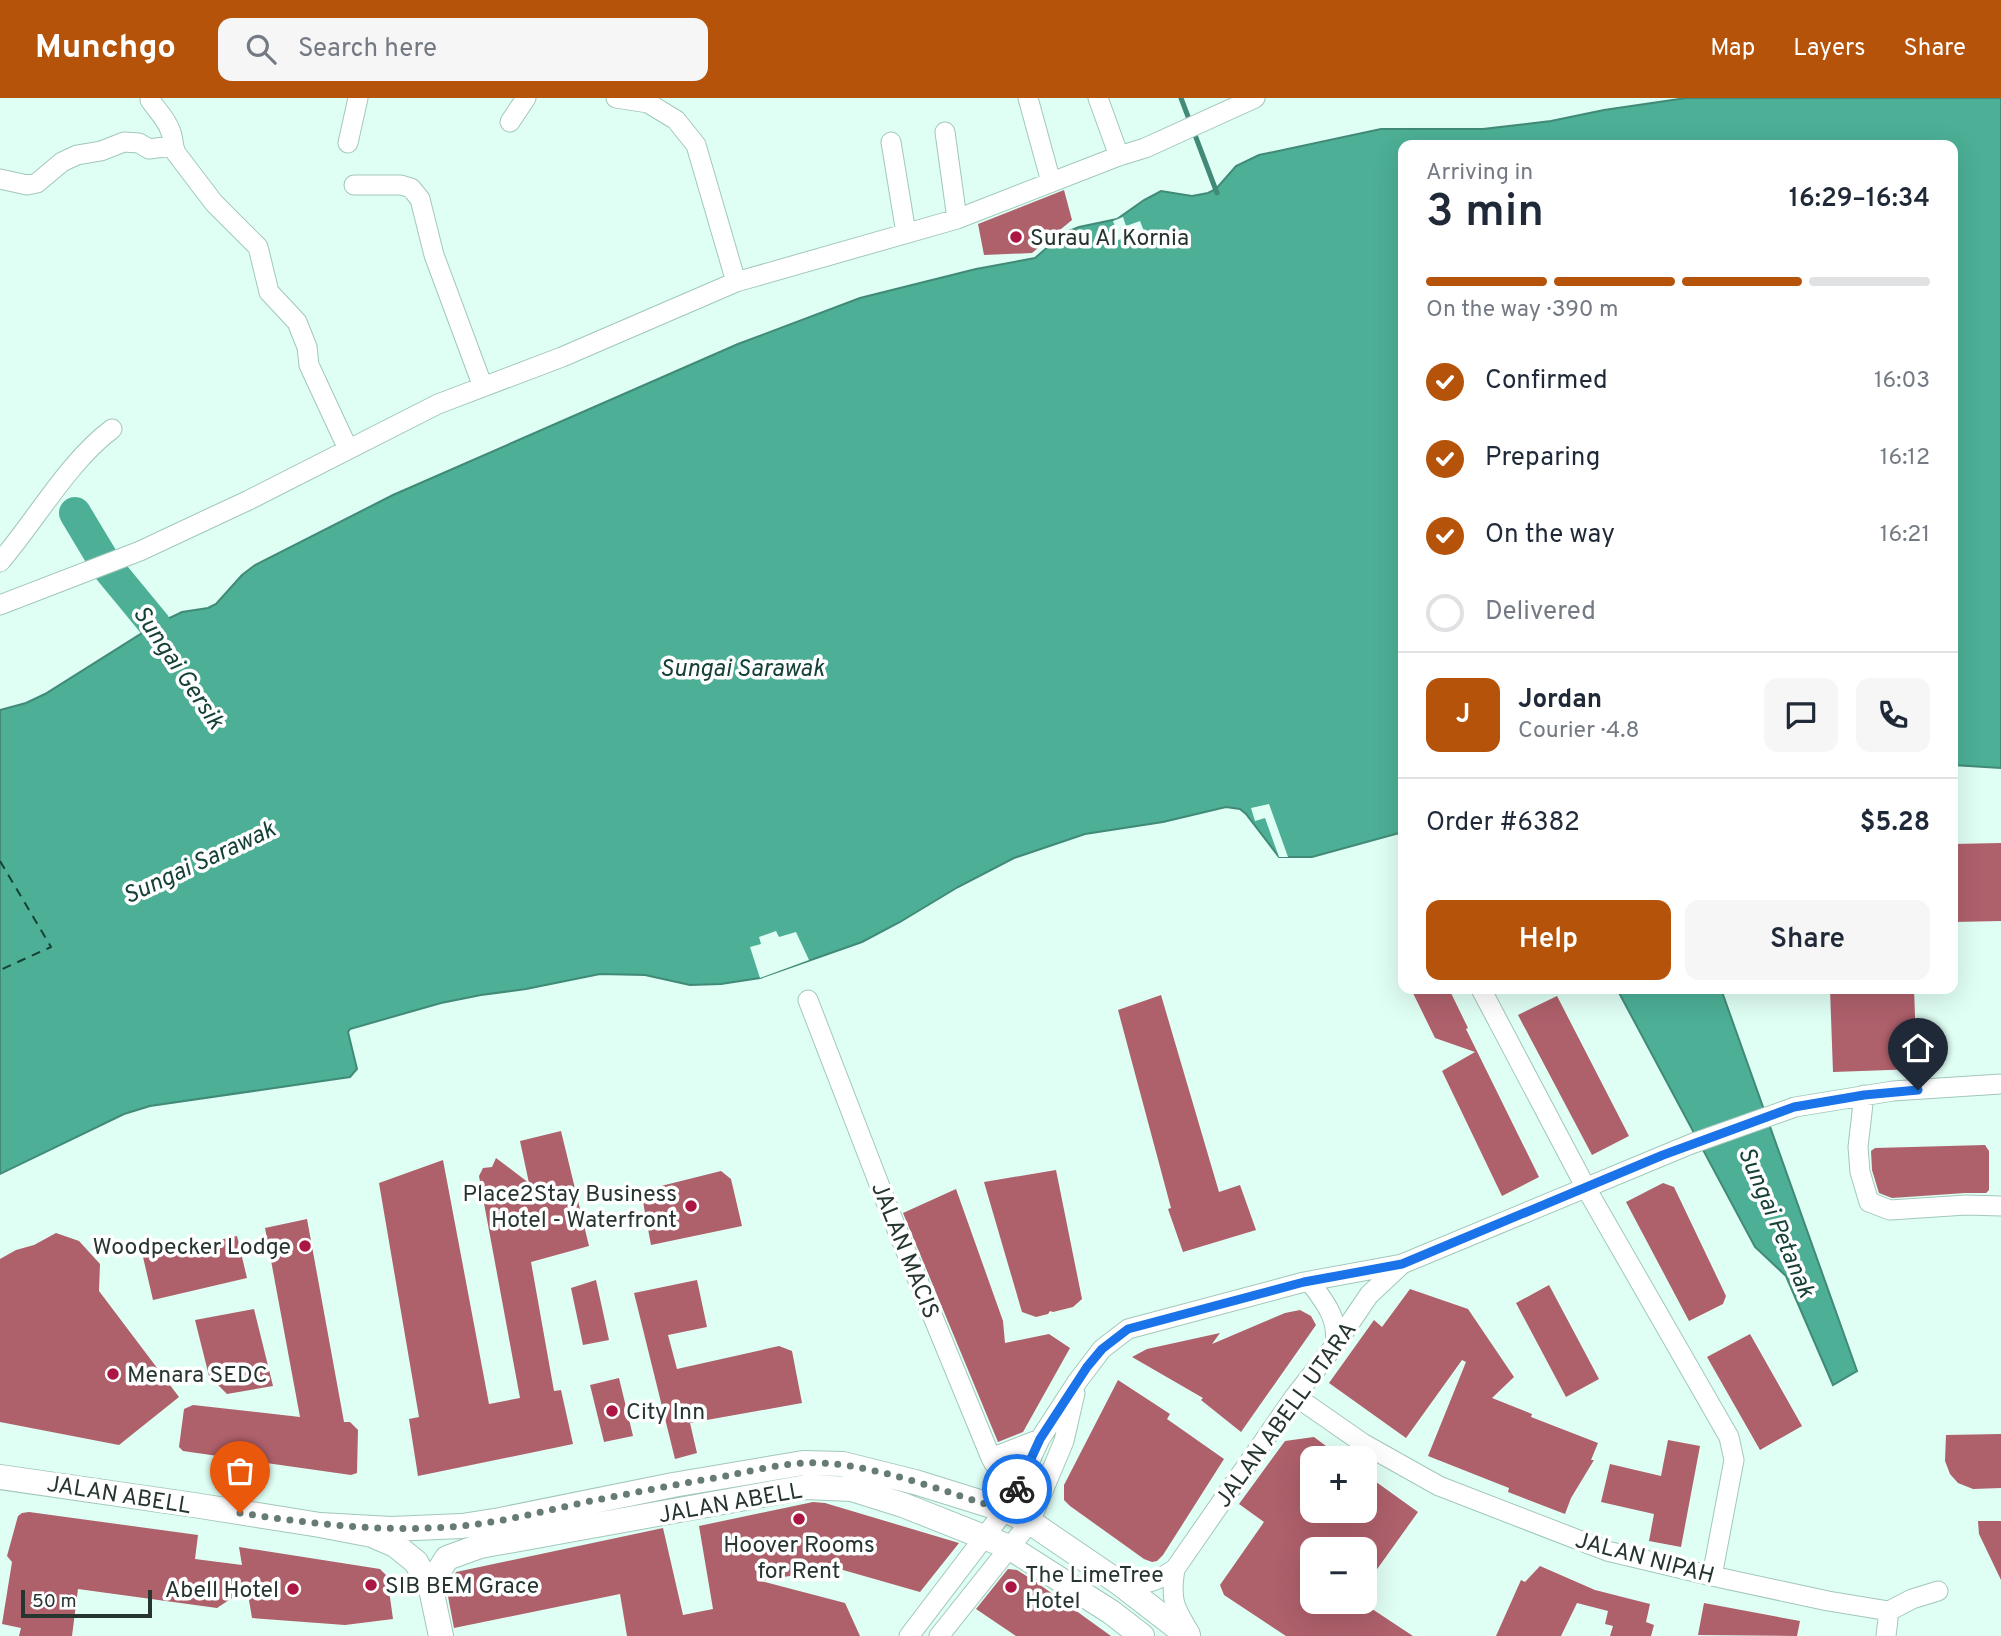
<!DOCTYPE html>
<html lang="en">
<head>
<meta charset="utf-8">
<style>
  body { margin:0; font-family:Overpass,sans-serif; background:#f6f6f7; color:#1f2937; height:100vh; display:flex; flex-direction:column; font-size:26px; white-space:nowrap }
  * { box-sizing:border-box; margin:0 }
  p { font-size:23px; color:#747a83 }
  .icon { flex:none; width:38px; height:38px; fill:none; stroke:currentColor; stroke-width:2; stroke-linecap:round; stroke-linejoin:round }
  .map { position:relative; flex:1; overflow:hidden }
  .sheet { position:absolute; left:1398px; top:42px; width:560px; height:854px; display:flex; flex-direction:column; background:#fff; border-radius:14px; box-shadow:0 7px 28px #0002 }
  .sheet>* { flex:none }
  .controls { position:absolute; left:1300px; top:1348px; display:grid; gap:14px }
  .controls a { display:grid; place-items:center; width:77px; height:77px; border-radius:14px; background:#fff; box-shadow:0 7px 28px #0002; font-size:35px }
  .scale { position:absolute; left:21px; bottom:18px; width:131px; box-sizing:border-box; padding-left:7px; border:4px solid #263530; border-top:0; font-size:19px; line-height:24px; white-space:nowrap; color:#263530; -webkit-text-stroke:5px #fff; paint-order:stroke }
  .pin { position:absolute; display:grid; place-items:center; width:60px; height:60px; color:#fff; margin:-72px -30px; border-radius:50% 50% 50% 0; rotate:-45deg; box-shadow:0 0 7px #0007 }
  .pin .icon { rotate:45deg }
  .courier { position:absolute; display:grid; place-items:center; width:70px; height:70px; margin:-35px; border:5px solid #1a73e8; border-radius:50%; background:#fff; color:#222; box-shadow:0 2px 9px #0007 }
  .headline em { font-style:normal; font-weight:600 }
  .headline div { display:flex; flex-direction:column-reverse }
  .headline { display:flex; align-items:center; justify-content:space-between; height:119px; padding:0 28px }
  h1 { font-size:46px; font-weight:600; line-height:52px }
  .bar { display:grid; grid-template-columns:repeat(4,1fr); gap:10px 7px; align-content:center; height:84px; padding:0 28px }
  .bar i { height:9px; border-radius:5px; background:#e0e1e3 }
  .bar .selected { background:#b45309 }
  .bar p { grid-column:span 4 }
  .line { display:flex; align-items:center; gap:18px; padding:0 28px; border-top:2px solid #e0e1e3 }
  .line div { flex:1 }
  .round { display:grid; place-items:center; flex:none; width:74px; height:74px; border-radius:14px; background:#f6f6f7 }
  ol { padding:0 28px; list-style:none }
  li { display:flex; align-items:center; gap:21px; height:77px }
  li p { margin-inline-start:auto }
  li .icon { padding:7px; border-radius:50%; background:#b45309; color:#fff; stroke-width:4 }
  li:last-child { color:#747a83 }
  li i { width:38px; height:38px; border:4px solid #e0e1e3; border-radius:50% }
  .cta { display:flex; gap:14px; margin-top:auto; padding:14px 28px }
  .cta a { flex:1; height:80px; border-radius:14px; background:#b45309; color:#fff; font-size:28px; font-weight:600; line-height:80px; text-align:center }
  .cta a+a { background:#f6f6f7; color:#1f2937 }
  header { display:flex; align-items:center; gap:42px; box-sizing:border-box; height:98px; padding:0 35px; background:#b45309; color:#fff }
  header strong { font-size:33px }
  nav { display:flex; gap:38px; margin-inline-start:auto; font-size:24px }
  .search { width:490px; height:63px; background:#f6f6f7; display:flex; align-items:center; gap:18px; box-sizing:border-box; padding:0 24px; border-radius:14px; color:#747a83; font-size:26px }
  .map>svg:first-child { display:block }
  .water { fill:#4caf96; stroke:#418a77; stroke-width:2 }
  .pier { fill:#dffef4 }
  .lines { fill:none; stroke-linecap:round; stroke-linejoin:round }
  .stream { stroke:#418a77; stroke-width:5 }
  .river { stroke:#4caf96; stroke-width:32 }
  .ferry { stroke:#154136; stroke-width:2; stroke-dasharray:9 7; stroke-linecap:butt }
  .building { fill:#ae606b }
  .minor-casing { stroke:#a2c7bb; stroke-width:21 }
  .major-casing { stroke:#a2c7bb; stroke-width:26 }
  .minor { stroke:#fff; stroke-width:19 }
  .major { stroke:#fff; stroke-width:24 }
  .done { stroke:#677b75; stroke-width:7; stroke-dasharray:0 12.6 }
  .route { stroke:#1a73e8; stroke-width:9 }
  .poi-dot { fill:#ab1643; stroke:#fff; stroke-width:2.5 }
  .labels { text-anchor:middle; stroke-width:7; stroke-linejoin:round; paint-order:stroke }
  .poi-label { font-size:23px; fill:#263530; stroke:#fff; text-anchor:start }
  .street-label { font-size:23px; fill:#263530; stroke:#fff }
  .water-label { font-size:24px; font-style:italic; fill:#154136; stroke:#fff }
</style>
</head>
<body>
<header>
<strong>Munchgo</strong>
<div class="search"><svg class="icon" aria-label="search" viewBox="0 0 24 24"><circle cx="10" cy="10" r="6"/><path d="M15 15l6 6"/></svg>Search here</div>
<nav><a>Map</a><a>Layers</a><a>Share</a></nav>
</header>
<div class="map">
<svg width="2001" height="1538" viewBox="0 0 2001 1538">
  <rect width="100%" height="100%" fill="#dffef4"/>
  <!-- water -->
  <path class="water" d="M1686,0H2001V670L1953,667V47H1404L1403,734L1312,759H1279L1246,716L1240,711L1226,709L1163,724L1085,736L1014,760L958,789L900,824L862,844L760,880L721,886L690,887L645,877L600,876L526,891L481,897L441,905L350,931L348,934L357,971L350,979L150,1008L124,1016L0,1076V612L26,605L45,596L155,527L182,514L208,510L216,506L242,477L255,467L393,397L738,246L860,200L976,171L1035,160L1057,141L1069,133L1079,129L1117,121L1144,102L1161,93L1192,98L1208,95L1216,91L1236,68L1259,57L1381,31H1483L1551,23L1604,12Z
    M1617,891H1721L1857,1273L1833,1287L1786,1178L1755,1149Z"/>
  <!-- pier -->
  <path class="pier" d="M1123,119L1126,128L1140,123L1144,133L1110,145L1106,135L1116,131L1113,123Z
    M1269,706L1288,759H1279L1265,720L1255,723L1251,710Z
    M776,833L779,839L796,834L809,862L760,880L750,849L761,846L759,839Z"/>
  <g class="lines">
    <!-- stream -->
    <path class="stream" d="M1181,0L1217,95"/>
    <!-- river -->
    <path class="river" d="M75,415L108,470L155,527L178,563"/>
    <!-- ferry -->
    <path class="ferry" d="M0,763L51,849L0,872"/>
  </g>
  <!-- building -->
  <path class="building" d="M1064,92L1072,122L1032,155L984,157L978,126Z
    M2001,745V823L1953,824V746Z
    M1411,891H1449L1468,930L1466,931L1539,1079L1502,1098L1442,973L1475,954L1435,940Z
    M1830,891H1914L1917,971L1833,974Z
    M1161,897L1219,1094L1240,1087L1256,1132L1183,1154L1168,1111L1171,1110L1118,912Z
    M1557,898L1629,1038L1592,1057L1518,917Z
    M561,1033L589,1148L531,1164L554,1293L561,1292L573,1346L418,1378L409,1321L419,1319L379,1085L443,1062L489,1306L520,1300L479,1078L483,1070L492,1069L496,1060L529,1085L520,1043Z
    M1985,1047L1989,1053V1092L1986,1095H1965L1892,1100L1879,1095L1872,1072L1871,1053L1875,1050Z
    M1056,1072L1082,1201L1073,1209L1053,1214L1050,1213L1048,1216L1036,1219L1022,1214L984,1084Z
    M721,1073L731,1081L742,1128L651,1147L641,1093Z
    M1663,1085L1674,1089L1726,1198L1723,1206L1689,1223L1626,1104Z
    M956,1091L1003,1223L1005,1245L1049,1236L1070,1250L1023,1334L998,1344L903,1115Z
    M307,1121L344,1324H350L358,1332L357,1375L351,1377L183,1353L179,1349L184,1311L193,1307L300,1319L265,1130Z
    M56,1135L79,1143L100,1166L99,1193L179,1299L119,1347L0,1324V1161L16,1152L34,1147Z
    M237,1138L247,1180L153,1202L143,1159Z
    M596,1182L609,1242L583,1247L571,1190Z
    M697,1182L707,1229L668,1237L677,1271L779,1248L792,1253L802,1305L690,1325L697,1355L675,1361L634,1195Z
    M1549,1187L1599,1281L1566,1299L1516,1205Z
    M1410,1191L1468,1211L1514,1279L1492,1300L1532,1316L1531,1319L1598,1345L1591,1362H1594L1571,1400L1565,1416L1508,1394L1509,1390L1428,1358L1466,1264L1462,1262L1406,1340L1329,1285L1374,1222L1382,1229Z
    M254,1211L273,1288L227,1296L209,1278L195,1222Z
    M1300,1212L1311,1218L1316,1227L1241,1334L1201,1302L1203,1300L1132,1259L1147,1251L1220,1235L1212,1246L1285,1215Z
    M1750,1236L1802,1328L1760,1352L1707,1259Z
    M619,1280L633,1338L604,1344L590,1287Z
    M1118,1282L1170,1316L1167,1321L1224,1361L1163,1457L1157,1463L1152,1464L1144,1461L1070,1408L1064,1402V1387Z
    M2001,1336V1390L1973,1391L1958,1385L1950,1376L1945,1363L1946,1337Z
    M1314,1339L1342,1360H1312V1412H1365V1376L1418,1414L1365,1488V1451H1312V1503H1360L1413,1538H1286L1224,1497L1220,1487L1264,1424L1239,1406L1285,1343Z
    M1668,1342L1700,1348L1681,1449L1649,1443L1654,1416L1601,1404L1610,1366L1661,1378Z
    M813,1404L825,1405L959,1445L920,1494L836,1470L761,1483L845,1505L860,1538H627L620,1496L454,1530L447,1493L456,1474L663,1430L683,1517L713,1511L699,1428Z
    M29,1414L198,1437L195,1461L242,1467L239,1449L380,1471L387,1478L393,1521L345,1527L252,1520L247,1490L217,1510L78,1491L72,1538H19L21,1530L2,1526L12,1464L7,1458L18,1418L22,1415Z
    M1978,1423H2001V1482L1979,1436Z
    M1540,1468L1595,1492L1650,1506L1646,1524L1654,1527L1651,1538H1610L1613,1528L1605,1526L1608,1513L1577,1505L1561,1538H1496L1521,1482L1525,1484Z
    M1008,1471L1017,1472L1036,1484L1111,1538H1016L976,1511Z
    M1704,1505L1800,1523L1797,1538L1698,1537Z"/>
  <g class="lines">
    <defs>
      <path id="minor" d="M616,0L648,5L676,22L696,47L736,184
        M1028,0L1051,84
        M1098,0L1119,58
        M150,2C156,11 167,22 170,32C174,40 172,47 176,55L214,105L258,149L269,194L297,224L307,249L309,267L348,351
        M510,24L526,0
        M945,34L957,121
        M891,44L906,135
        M348,45L358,0
        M0,81L27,87L37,85L62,64L77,57L101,53L124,44L139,45L149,51L172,48
        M354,87H401L411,90L420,101L434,157L483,289
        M0,464C36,422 68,364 112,331
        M0,507L140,453L249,402L438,306L562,259L736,184L957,121L1119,58L1145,50L1255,0
        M1481,891L1586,1090L1729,1339L1734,1362L1712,1478
        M808,902L891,1117L991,1360L1006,1385L1015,1395
        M1864,997L1858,1049L1860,1074L1869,1104L1890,1112L1966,1107L2001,1108
        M1310,1184C1325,1204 1339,1221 1335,1247
        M1295,1298L1364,1346L1439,1388L1607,1453L1712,1478L1828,1503L1889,1513L1912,1501L1938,1493
        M991,1360L1040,1341
        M1175,1471C1170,1502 1174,1509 1190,1535
        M1118,1484C1146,1487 1152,1486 1175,1471L1295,1298L1335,1247L1369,1197L1402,1166
        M909,1538L1005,1412L1015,1395L1040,1341L1077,1284L1102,1251L1128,1231L1304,1184L1402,1166L1691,1046L1795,1009L1893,993L2001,986
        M939,1538L1030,1424L1064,1343L1075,1295
        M1886,1538L1889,1513"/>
      <path id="major" d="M0,1379L194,1407L320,1427L372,1437L395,1447L416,1464L431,1491
        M320,1427L391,1431L462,1428L500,1422L673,1387L803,1365L843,1366L915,1384L1005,1412L1030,1424L1118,1484L1188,1538
        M441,1538L431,1491L440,1471L447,1460L480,1448L806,1389L852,1391L903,1407L1009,1449L1111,1514L1142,1538"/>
    </defs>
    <!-- minor casing -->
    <use href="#minor" class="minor-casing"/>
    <!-- major casing -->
    <use href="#major" class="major-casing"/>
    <!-- minor -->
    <use href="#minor" class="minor"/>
    <!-- major -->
    <use href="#major" class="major"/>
  </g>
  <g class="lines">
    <!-- done -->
    <path class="done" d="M240,1415C313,1426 386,1435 461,1428C503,1424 544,1413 586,1404C632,1395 679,1386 726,1378C751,1373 779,1366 804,1365C866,1362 945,1394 1004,1412L1017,1391"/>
    <!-- route -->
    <path class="route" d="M1017,1391L1040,1341L1087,1269L1102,1251L1128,1231L1304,1184L1402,1166L1663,1057L1794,1009L1864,997L1918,992"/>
  </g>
  <!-- markers -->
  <g class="poi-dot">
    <circle cx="1016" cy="139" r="7"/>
    <circle cx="691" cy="1108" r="7"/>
    <circle cx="305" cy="1148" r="7"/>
    <circle cx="113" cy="1276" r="7"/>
    <circle cx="612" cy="1313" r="7"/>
    <circle cx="799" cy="1421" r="7"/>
    <circle cx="371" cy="1487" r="7"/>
    <circle cx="1011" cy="1489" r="7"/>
    <circle cx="293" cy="1491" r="7"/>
  </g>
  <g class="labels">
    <!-- poi labels -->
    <g class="poi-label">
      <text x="1030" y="147">Surau Al Kornia</text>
      <text x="677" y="1103" text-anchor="end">Place2Stay Business<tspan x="677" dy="26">Hotel - Waterfront</tspan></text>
      <text x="291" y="1156" text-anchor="end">Woodpecker Lodge</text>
      <text x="127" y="1284">Menara SEDC</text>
      <text x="626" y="1321">City Inn</text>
      <text x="799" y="1454" text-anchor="middle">Hoover Rooms<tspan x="799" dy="26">for Rent</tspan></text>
      <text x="1025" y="1484">The LimeTree<tspan x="1025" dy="26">Hotel</tspan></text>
      <text x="385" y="1495">SIB BEM Grace</text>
      <text x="279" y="1499" text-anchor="end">Abell Hotel</text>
    </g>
    <!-- street labels -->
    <g class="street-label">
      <text transform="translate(906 1152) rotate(68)" y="8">JALAN MACIS</text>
      <text transform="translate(1285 1316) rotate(-54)" y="8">JALAN ABELL UTARA</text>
      <text transform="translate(119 1396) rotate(9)" y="8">JALAN ABELL</text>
      <text transform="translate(730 1404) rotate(-10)" y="8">JALAN ABELL</text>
      <text transform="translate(1645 1459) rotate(15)" y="8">JALAN NIPAH</text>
    </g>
    <!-- water labels -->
    <g class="water-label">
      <text transform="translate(179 569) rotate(56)" y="8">Sungai Gersik</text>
      <text x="742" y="578">Sungai Sarawak</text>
      <text transform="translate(199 764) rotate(-25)" y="8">Sungai Sarawak</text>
      <text transform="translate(1777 1124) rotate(67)" y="8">Sungai Petanak</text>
    </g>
  </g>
</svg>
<div class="controls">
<a>+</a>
<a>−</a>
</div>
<div class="scale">50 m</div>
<div class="pin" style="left:240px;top:1415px;background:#ea580c"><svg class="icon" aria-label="bag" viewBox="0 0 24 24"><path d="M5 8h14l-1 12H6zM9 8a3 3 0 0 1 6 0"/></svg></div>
<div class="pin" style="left:1918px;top:992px;background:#1f2937"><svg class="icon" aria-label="home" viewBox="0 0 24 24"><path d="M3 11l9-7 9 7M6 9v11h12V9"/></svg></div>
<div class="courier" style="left:1017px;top:1391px"><svg class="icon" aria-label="bike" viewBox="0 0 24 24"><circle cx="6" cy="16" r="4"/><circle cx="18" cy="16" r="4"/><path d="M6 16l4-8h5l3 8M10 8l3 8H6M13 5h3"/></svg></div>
<section class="sheet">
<div class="headline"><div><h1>3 min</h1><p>Arriving in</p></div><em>16:29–16:34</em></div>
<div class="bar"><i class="selected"></i><i class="selected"></i><i class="selected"></i><i></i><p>On the way · 390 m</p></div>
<ol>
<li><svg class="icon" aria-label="check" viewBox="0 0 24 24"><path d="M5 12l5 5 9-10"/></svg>Confirmed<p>16:03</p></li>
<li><svg class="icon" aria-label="check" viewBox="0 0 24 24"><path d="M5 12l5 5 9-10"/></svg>Preparing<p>16:12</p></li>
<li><svg class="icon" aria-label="check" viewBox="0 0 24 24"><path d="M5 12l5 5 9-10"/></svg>On the way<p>16:21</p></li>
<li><i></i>Delivered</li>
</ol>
<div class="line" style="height:126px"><b class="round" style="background:#b45309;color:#fff">J</b><div><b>Jordan</b><p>Courier · 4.8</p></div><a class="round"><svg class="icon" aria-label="chat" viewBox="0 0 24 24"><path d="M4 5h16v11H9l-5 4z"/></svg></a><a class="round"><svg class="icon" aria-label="phone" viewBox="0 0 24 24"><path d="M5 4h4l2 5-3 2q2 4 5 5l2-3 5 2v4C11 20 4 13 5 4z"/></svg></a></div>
<div class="line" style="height:91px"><div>Order #6382</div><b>$5.28</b></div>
<div class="cta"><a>Help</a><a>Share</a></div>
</section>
</div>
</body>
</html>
